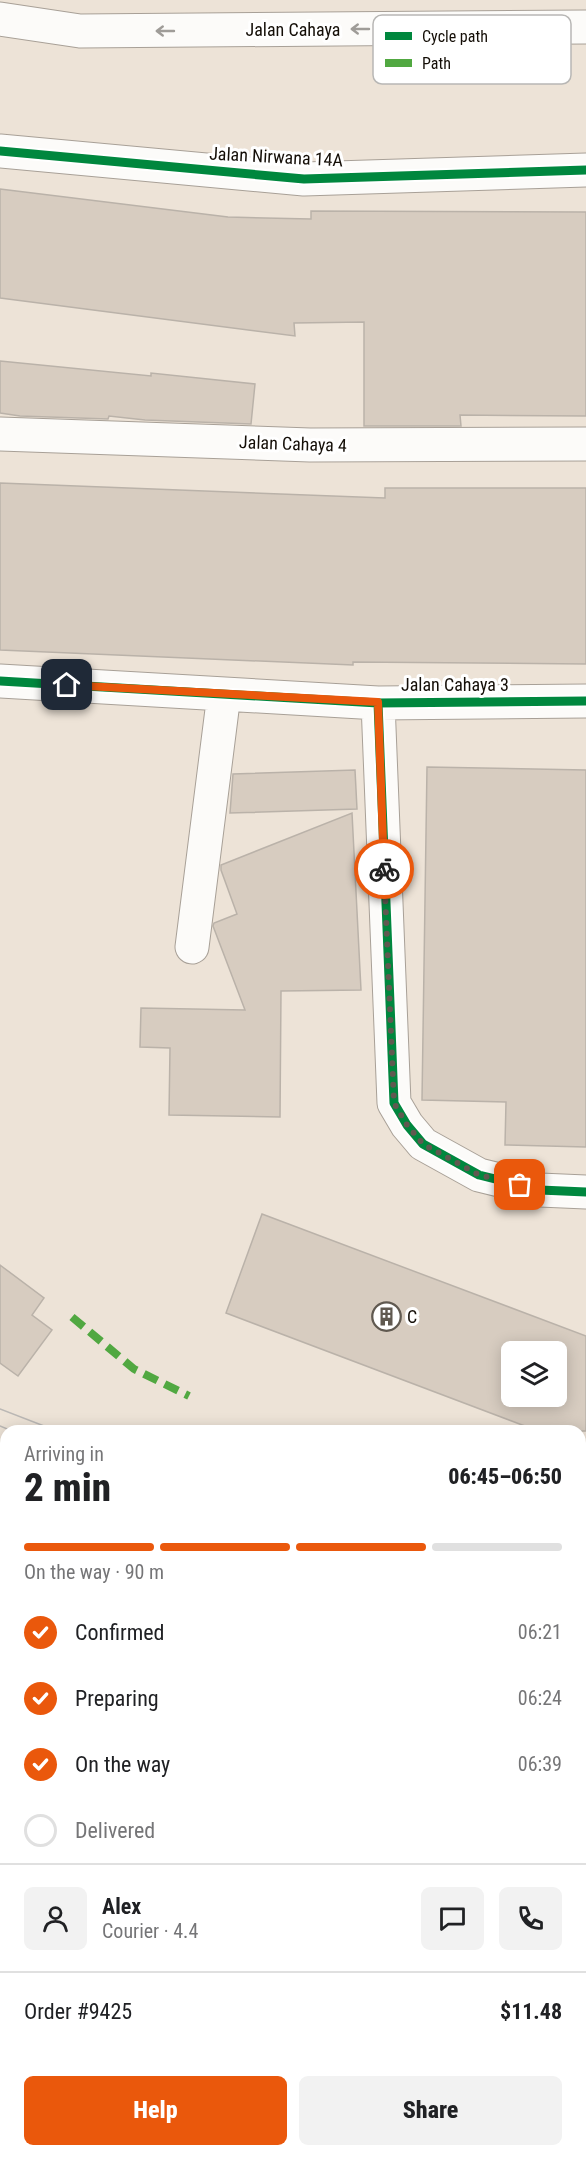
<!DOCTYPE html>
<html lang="en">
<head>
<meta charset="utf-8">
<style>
  body { margin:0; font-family:"Roboto Condensed",sans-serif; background:#f2f2f2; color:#202124; height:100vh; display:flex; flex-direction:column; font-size:22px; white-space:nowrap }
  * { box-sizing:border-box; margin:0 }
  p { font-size:20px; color:#757577 }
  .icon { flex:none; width:33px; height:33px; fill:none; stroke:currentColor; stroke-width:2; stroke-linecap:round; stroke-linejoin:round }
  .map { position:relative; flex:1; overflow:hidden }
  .side { position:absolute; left:0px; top:1425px; width:586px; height:732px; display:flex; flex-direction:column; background:#fff; border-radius:18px 18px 0 0; box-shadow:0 3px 15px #0003 }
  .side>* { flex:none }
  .controls { position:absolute; left:501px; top:1341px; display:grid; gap:12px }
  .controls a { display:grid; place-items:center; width:66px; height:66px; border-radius:9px; background:#fff; box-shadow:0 3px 15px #0003; font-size:30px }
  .pin { position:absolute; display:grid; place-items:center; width:51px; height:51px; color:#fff; margin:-26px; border-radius:12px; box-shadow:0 3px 9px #0006 }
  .courier { position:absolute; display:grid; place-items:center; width:60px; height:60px; margin:-30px; border:4px solid #ea580c; border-radius:50%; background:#fff; color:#222; box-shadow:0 2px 8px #0007 }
  .summary em { font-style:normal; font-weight:800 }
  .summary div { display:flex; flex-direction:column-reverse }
  .summary { display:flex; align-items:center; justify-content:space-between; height:102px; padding:0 24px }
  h1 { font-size:39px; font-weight:800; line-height:45px }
  .bar { display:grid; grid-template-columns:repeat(4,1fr); gap:9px 6px; align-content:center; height:72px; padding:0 24px }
  .bar i { height:8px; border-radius:4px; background:#e0e0e0 }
  .bar .current { background:#ea580c }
  .bar p { grid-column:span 4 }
  .line { display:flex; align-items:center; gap:15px; padding:0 24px; border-top:2px solid #e0e0e0 }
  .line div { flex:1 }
  .round { display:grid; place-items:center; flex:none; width:63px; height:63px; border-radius:9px; background:#f2f2f2 }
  ol { padding:0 24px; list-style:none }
  li { display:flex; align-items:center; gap:18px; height:66px }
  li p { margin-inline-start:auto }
  li .icon { padding:6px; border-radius:50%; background:#ea580c; color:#fff; stroke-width:4 }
  li:last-child { color:#757577 }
  li i { width:33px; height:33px; border:3px solid #e0e0e0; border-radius:50% }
  .button { display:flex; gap:12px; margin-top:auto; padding:12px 24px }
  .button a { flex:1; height:69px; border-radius:9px; background:#ea580c; color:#fff; font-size:24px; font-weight:800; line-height:69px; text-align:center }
  .button a+a { background:#f2f2f2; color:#202124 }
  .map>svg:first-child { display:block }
  .commercial { fill:#e1d7c6 }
  .building { fill:#d7ccc0; stroke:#bab2a9; stroke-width:1.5; fill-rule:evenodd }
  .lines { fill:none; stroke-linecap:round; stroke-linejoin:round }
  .street-casing { stroke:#a8a097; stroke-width:35 }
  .secondary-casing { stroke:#a8a097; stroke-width:35 }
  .street { stroke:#fcfbf9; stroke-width:33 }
  .secondary { stroke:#fcfbf9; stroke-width:33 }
  .tram { stroke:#bbb8b5; stroke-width:1.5 }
  .quiet { stroke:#51a841; stroke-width:8; stroke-dasharray:15 8; stroke-linecap:butt }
  .cycleway-casing { stroke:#fff; stroke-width:13 }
  .cycleway { stroke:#00873e; stroke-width:9 }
  .oneway { stroke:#9f9c98 }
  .done { stroke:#605950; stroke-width:6; stroke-dasharray:0 10.8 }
  .route { stroke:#ea580c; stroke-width:8 }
  .labels { text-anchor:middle; stroke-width:6; stroke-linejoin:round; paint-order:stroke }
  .street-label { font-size:18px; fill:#140e07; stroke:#fff }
  .poi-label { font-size:18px; fill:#140e07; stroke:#fff; text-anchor:start }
  .key { fill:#fff; stroke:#b8b7b5; stroke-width:1.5 }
  .key-label { font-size:16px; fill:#140e07 }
</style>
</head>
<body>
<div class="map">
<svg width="586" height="2157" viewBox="0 0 586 2157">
  <rect width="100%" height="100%" fill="#ede3d7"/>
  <!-- commercial -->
  <path class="commercial" d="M3,1766L6,1767V2145L0,2142V1771Z
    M581,2000L586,2002V2157H35L21,2151H580Z"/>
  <!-- building -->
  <path class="building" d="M0,189L228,217L311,219V211L586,212V416L460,415L461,426H364V322L294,323L295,336L0,298Z
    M0,361L151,376V373L255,384L251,424L145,420L109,416L108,419L20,416L0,413Z
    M0,483L385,498V488H586V664L353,662V665L0,650Z
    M427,767L586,770V1147L505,1145L506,1102L422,1100Z
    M355,770L357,809L230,813L233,774Z
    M352,813L361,990L281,991L280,1117L169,1115L170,1048L140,1047L141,1008L245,1010L213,926L214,923L237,914L221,870V865Z
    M262,1214L586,1336V1431H538L226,1313ZM512,1352H556V1396H512Z
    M0,1265L44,1298L32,1315L52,1330L18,1376L0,1363Z"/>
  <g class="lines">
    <defs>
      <path id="street" d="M0,151L304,179L586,170
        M0,434L310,445L586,444
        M0,681L378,703L586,701
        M378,703L394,1103L407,1125L423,1144L479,1175L540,1190L586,1192
        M192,947L224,694
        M0,1748L6,1750
        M580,1982L586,1984"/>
      <path id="secondary" d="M0,19L80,31L586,27"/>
    </defs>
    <!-- street casing -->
    <use href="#street" class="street-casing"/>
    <!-- secondary casing -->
    <use href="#secondary" class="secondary-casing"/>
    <!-- street -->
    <use href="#street" class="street"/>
    <!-- secondary -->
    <use href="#secondary" class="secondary"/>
    <!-- tram -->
    <path class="tram" d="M0,1409L57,1431
      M0,1426L12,1431
      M580,1636L586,1638
      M580,1659L586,1661"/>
    <!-- quiet -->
    <path class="quiet" d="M72,1317L134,1369L189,1396"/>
    <defs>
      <path id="cycleway" d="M0,151L304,179L586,170
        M0,681L378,703L586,701
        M378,703L394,1103L407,1125L423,1144L479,1175L540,1190L586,1192"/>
    </defs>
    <!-- cycleway casing -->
    <use href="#cycleway" class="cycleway-casing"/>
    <!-- cycleway -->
    <use href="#cycleway" class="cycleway"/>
  </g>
  <!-- one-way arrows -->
  <defs><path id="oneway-shaft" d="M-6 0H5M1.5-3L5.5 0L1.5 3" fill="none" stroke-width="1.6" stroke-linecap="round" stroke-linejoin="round" transform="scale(1.5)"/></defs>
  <g class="oneway">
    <use href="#oneway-shaft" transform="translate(360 29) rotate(180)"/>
    <use href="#oneway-shaft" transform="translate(165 31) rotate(180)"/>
  </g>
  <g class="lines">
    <!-- done -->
    <path class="done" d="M384,869L394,1103L407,1125L423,1144L479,1175L520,1185"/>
    <!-- route -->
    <path class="route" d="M67,685L378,702L384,869"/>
  </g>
  <!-- icons -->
  <defs>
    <symbol id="building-ring" viewBox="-11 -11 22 22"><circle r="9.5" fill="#fff" stroke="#605950" stroke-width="1.5"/><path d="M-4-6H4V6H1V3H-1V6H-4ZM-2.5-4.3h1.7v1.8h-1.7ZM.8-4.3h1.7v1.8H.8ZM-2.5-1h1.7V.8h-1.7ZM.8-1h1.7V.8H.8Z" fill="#605950"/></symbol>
  </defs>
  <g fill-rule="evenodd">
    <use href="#building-ring" x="370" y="1300" width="33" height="33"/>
  </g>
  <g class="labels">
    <!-- street labels -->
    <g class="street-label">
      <text x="293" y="36">Jalan Cahaya</text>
      <text transform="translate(276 157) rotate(3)" y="6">Jalan Nirwana 14A</text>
      <text transform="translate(293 444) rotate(2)" y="6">Jalan Cahaya 4</text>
      <text x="455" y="691">Jalan Cahaya 3</text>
    </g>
    <!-- poi labels -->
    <g class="poi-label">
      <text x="407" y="1323">C</text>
    </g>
  </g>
  <!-- legend -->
  <rect x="373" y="15" width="198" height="69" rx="9" class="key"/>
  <rect x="385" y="32" width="27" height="8" fill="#00873e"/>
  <rect x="385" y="59" width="27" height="8" fill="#51a841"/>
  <g class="key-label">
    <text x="422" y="42">Cycle path</text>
    <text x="422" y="69">Path</text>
  </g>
</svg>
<div class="controls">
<a><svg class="icon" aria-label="layers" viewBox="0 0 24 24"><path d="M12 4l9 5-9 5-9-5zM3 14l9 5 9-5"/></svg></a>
</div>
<div class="pin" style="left:520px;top:1185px;background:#ea580c"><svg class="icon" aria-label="bag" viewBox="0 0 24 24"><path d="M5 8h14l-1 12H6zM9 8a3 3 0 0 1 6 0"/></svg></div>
<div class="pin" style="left:67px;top:685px;background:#1f2937"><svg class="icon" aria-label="home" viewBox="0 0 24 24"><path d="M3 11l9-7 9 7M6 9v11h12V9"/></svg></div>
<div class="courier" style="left:384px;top:869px"><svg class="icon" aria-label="bike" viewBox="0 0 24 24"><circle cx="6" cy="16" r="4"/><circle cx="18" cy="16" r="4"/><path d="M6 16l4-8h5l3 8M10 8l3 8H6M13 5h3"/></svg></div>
<section class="side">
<div class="summary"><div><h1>2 min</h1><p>Arriving in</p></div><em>06:45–06:50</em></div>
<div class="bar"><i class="current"></i><i class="current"></i><i class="current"></i><i></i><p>On the way · 90 m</p></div>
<ol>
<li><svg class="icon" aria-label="check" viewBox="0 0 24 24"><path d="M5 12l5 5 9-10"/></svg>Confirmed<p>06:21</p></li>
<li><svg class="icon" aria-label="check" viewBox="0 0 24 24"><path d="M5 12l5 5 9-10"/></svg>Preparing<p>06:24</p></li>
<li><svg class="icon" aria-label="check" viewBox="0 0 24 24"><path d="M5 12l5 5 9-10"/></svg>On the way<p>06:39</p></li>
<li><i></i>Delivered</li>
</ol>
<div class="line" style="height:108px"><a class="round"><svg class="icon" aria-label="person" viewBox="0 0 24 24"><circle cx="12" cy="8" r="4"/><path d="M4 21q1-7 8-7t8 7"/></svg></a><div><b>Alex</b><p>Courier · 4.4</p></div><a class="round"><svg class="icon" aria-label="chat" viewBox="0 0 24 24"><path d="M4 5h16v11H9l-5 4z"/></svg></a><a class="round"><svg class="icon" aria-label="phone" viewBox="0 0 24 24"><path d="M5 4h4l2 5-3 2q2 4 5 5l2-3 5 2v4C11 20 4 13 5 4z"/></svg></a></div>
<div class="line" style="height:78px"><div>Order #9425</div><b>$11.48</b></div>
<div class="button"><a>Help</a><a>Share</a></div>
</section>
</div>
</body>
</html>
